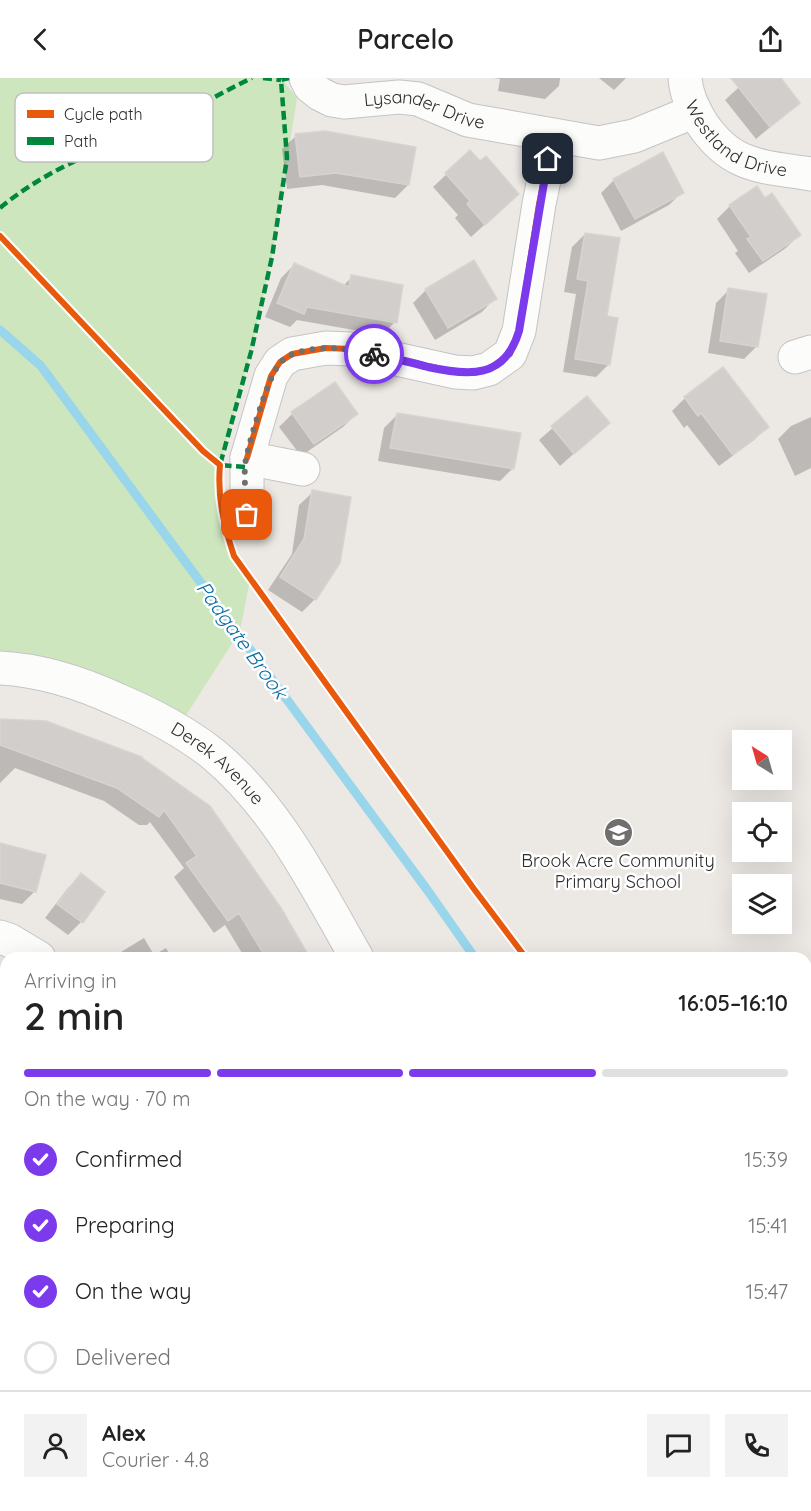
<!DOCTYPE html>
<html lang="en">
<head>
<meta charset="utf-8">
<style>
  body { margin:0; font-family:Quicksand,sans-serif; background:#f2f2f2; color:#222; height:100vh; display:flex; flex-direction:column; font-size:22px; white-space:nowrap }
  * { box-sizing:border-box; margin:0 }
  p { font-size:20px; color:#767676 }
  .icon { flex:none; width:33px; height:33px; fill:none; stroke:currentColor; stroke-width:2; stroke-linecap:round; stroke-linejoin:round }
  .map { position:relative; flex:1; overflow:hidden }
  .details { position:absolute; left:0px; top:874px; width:812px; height:560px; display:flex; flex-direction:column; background:#fff; border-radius:18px 18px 0 0; box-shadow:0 6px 24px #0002 }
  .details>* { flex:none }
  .needle { width:39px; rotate:323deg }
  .tools { position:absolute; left:732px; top:652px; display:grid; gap:12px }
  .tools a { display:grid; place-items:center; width:60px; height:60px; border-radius:0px; background:#fff; box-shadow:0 6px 24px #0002; font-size:30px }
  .pin { position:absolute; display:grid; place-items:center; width:51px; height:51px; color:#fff; margin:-26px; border-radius:12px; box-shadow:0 3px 9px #0006 }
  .courier { position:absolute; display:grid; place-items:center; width:60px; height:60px; margin:-30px; border:4px solid #7c3aed; border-radius:50%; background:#fff; color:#222; box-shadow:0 2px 8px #0007 }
  .headline em { font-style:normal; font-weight:600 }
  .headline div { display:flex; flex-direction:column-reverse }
  .headline { display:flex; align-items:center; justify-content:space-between; height:102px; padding:0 24px }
  h1 { font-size:39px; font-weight:600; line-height:45px }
  .bar { display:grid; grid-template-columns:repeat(4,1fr); gap:9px 6px; align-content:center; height:72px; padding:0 24px }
  .bar i { height:8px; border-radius:4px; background:#e0e0e0 }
  .bar .selected { background:#7c3aed }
  .bar p { grid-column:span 4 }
  .line { display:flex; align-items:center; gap:15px; padding:0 24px; border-top:2px solid #e0e0e0 }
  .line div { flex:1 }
  .round { display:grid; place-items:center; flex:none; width:63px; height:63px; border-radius:0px; background:#f2f2f2 }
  ol { padding:0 24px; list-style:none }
  li { display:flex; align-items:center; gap:18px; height:66px }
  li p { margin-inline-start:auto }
  li .icon { padding:6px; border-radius:50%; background:#7c3aed; color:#fff; stroke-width:4 }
  li:last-child { color:#767676 }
  li i { width:33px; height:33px; border:3px solid #e0e0e0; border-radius:50% }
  header { display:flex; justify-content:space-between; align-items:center; height:78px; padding:0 24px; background:#fff; font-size:27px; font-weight:600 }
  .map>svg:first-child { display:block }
  .green { fill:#cee6be }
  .shadow { fill:#0003 }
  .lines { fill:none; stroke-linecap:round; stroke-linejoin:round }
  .stream { stroke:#99d6ec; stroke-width:9 }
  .building { fill:#d1cecb; stroke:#d7d4d0; stroke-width:1.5 }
  .minor-casing { stroke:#c5c4c5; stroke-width:35 }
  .minor { stroke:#fcfcfb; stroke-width:33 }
  .quiet { stroke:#00873e; stroke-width:4.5; stroke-dasharray:9 4.5; stroke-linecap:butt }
  .cycleway-casing { stroke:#fff; stroke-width:10 }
  .cycleway { stroke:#e8590c; stroke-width:6 }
  .done { stroke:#706f6e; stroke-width:6; stroke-dasharray:0 10.8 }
  .route { stroke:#7c3aed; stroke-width:8 }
  .labels { text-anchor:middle; stroke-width:5; stroke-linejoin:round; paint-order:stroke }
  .street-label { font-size:18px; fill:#2e2e2e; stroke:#fff }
  .poi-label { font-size:18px; fill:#2e2e2e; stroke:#fff }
  .water-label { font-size:20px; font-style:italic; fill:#0d6fa3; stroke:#fff }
  .key { fill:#fff; stroke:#c0c0c0; stroke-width:1.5 }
  .key-label { font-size:16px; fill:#2e2e2e }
</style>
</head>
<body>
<header><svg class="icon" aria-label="back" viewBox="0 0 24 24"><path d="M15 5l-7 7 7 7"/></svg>Parcelo<svg class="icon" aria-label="share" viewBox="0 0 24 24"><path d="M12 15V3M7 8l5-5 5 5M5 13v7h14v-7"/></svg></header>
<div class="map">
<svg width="811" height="1433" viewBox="0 0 811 1433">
  <rect width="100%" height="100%" fill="#ece8e4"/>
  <!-- green -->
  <path class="green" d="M0,0H281L297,20L272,179L251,274L220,387C217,417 221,450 234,477C238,486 245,494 250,502L240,553L183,642L0,576Z
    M806,1324L811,1332V1433H736L732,1428H806Z
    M270,1428H358L362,1433H266L265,1432Z"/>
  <!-- shadow -->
  <path class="shadow" d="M494,0H560L559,8L545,21L498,13L500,1Z
    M599,0H626L614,12Z
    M749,0H779L799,25L756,61L725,22Z
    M296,58L408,107L395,120L322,107L287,111L282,71Z
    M470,74L504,129L471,159L455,140L458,137L433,109Z
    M614,102L682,114L669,127L621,153L601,115Z
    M756,110L764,122L799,157L786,170L749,195L735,175L738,173L717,141L730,128Z
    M585,156L605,239L609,286L596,299L563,294L576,216L564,214L572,169Z
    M294,187L343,208L352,199L395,244L382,257L297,242L290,249L265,239L281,200Z
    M426,212L495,220L482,234L435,262L413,225Z
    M729,212L757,268L744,281L708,275L716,225Z
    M723,291L767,349L754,362L719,388L687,347L684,350L672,333L685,320Z
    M587,320L608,345L560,388L539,362Z
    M292,336H356L343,349L301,378L279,349Z
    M397,337L513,390L500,403L378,383L384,350Z
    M811,339V390L795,398L778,361L791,348Z
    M313,414L315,521L302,534L268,512L292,476L299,427Z
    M0,642L136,678L280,831L309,880H245L225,847L214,855L174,799L184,790L150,744L147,747H139L104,723L15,690L0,705Z
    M0,767L35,813L22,826L0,821Z
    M81,797L103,814L81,844L68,857L45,840L68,810Z
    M144,860L154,877L166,870L172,880H111Z
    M0,912L4,913L0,931Z
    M6,1005V1029L0,1019V1011Z
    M0,1210L6,1216V1301L0,1294Z
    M85,1428H143L136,1433H88Z
    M432,1428H486L481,1433Z
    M581,1428H666L670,1433H585Z"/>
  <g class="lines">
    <!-- stream -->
    <path class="stream" d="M0,252L41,288L428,813L475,880
      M806,1380L811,1389"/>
  </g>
  <!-- building -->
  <path class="building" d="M731,0H781L800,25L770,49Z
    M325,53L416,69L409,107L336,95L300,99L295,56Z
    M470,72L480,83L486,78L519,116L485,147L467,126L470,123L445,95Z
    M663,74L684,115L635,141L613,101Z
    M757,108L765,120L772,115L801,157L763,183L747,161L751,159L729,127Z
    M585,155L620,160L607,238L618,240L610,287L575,281L588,203L577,201Z
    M474,182L497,221L448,250L425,211Z
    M294,185L349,209L351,197L403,207L397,245L307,229L304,236L277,225Z
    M728,210L767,216L758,269L720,263Z
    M723,289L769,349L733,377L701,335L698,338L684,319Z
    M335,304L358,336L314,366L291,334Z
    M587,318L610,345L574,376L551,348Z
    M397,335L521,355L514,391L390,370Z
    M312,412L351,419L340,485L316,522L280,499L304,461Z
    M0,641L46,643L142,679V680L210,728L281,830L310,880H266L239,835L228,843L186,785L197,778L164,732L159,739L117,710L0,667Z
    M0,765L46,777L36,814L0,805Z
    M81,795L105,814L83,845L57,826Z"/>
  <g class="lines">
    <defs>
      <g id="minor">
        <path id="s1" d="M306,0L310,8L320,16L332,22L344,24L399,19L418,21L468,42L599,65L634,58L695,33"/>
        <path id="s2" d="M685,0C686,16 693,31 701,44C731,90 761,88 811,96"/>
        <path d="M795,279L811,274"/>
        <path d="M247,380L271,298L280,284L292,276L326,270L351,271L455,294L473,295L489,291L510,276L519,253L539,126L553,58"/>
        <path d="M247,437V380L303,391"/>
        <path id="s3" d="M0,590C41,592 81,605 118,622C151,636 185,654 213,676C278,730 316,809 357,880"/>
        <path d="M0,859L9,862L39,880"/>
        <path d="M0,1363L6,1371"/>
        <path d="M49,1428L53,1433"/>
        <path d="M374,1428L378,1433"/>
        <path d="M715,1428L719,1433"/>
        <path d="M244,1433L252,1428"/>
      </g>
    </defs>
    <!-- minor casing -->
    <use href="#minor" class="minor-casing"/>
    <!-- minor -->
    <use href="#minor" class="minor"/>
    <!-- quiet -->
    <path class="quiet" d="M263,0L281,2
      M0,130C49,89 109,68 166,43C195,30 223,14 252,0
      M245,389L220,387L251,274L272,179L287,80L281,2L289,0
      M806,1183L811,1184
      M258,1428L261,1433"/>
    <defs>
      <path id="cycleway" d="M0,158L203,373L220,387C217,419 224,448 234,478L474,811L526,880
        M247,380L271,298L280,284L292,276L326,270L351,271L455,294L473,295L489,291L510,276L519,253L539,126L553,58"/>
    </defs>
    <!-- cycleway casing -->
    <use href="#cycleway" class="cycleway-casing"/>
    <!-- cycleway -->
    <use href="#cycleway" class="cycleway"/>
  </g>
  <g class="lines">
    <!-- done -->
    <path class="done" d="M247,437C246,421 244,403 245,387C247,370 269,294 281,284C302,264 348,270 374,276"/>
    <!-- route -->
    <path class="route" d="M374,276C392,280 410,284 428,289C469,298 505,301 519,253L548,81"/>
  </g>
  <!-- icons -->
  <defs>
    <symbol id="school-disc" viewBox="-11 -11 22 22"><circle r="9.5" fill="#706f6e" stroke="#fff"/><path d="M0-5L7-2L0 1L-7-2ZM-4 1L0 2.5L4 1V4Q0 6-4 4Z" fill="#fff"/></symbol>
  </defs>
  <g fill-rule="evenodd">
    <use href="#school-disc" x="602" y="738" width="33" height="33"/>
  </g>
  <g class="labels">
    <!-- street labels -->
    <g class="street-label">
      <text dy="6" stroke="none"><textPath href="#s1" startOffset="130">Lysander Drive</textPath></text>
      <text dy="6" stroke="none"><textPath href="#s2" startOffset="87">Westland Drive</textPath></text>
      <text dy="6" stroke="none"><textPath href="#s3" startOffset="242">Derek Avenue</textPath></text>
    </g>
    <!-- poi labels -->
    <g class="poi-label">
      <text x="618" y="789">Brook Acre Community<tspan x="618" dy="21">Primary School</tspan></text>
    </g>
    <!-- water labels -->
    <g class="water-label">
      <text transform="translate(242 562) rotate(54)" y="7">Padgate Brook</text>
    </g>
  </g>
  <!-- legend -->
  <rect x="15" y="15" width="198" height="69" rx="9" class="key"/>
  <rect x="27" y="32" width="27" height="8" fill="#e8590c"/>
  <rect x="27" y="59" width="27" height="8" fill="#00873e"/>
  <g class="key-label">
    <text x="64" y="42">Cycle path</text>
    <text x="64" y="69">Path</text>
  </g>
</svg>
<div class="tools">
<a><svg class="needle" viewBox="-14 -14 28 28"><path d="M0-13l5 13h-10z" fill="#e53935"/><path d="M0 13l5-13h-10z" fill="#767676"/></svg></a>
<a><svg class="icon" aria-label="locate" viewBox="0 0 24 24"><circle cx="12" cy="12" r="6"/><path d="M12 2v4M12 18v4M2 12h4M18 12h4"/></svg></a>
<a><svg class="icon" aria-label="layers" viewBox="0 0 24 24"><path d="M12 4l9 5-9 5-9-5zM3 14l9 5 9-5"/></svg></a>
</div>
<div class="pin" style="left:247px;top:437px;background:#ea580c"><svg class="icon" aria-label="bag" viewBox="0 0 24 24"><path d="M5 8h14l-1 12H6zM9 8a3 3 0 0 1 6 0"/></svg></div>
<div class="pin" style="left:548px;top:81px;background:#1f2937"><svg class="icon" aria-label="home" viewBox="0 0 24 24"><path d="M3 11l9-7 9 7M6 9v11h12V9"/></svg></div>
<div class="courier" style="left:374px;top:276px"><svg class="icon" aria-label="bike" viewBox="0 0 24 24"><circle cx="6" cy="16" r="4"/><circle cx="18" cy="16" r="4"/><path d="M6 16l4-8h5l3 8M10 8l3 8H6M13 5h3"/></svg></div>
<section class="details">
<div class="headline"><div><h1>2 min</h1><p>Arriving in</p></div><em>16:05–16:10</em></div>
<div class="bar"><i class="selected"></i><i class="selected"></i><i class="selected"></i><i></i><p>On the way · 70 m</p></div>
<ol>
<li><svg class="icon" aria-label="check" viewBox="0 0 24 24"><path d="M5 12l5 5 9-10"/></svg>Confirmed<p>15:39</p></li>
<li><svg class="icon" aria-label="check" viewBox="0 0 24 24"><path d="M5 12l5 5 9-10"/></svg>Preparing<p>15:41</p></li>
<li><svg class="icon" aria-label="check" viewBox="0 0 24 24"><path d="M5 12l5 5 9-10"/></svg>On the way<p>15:47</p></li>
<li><i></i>Delivered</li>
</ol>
<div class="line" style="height:108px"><a class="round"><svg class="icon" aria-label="person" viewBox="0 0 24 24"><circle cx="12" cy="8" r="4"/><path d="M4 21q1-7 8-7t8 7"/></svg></a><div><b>Alex</b><p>Courier · 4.8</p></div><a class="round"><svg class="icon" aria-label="chat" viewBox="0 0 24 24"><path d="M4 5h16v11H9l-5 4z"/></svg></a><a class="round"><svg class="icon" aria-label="phone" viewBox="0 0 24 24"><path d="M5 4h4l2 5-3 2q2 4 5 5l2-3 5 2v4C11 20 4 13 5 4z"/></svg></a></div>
</section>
</div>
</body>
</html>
